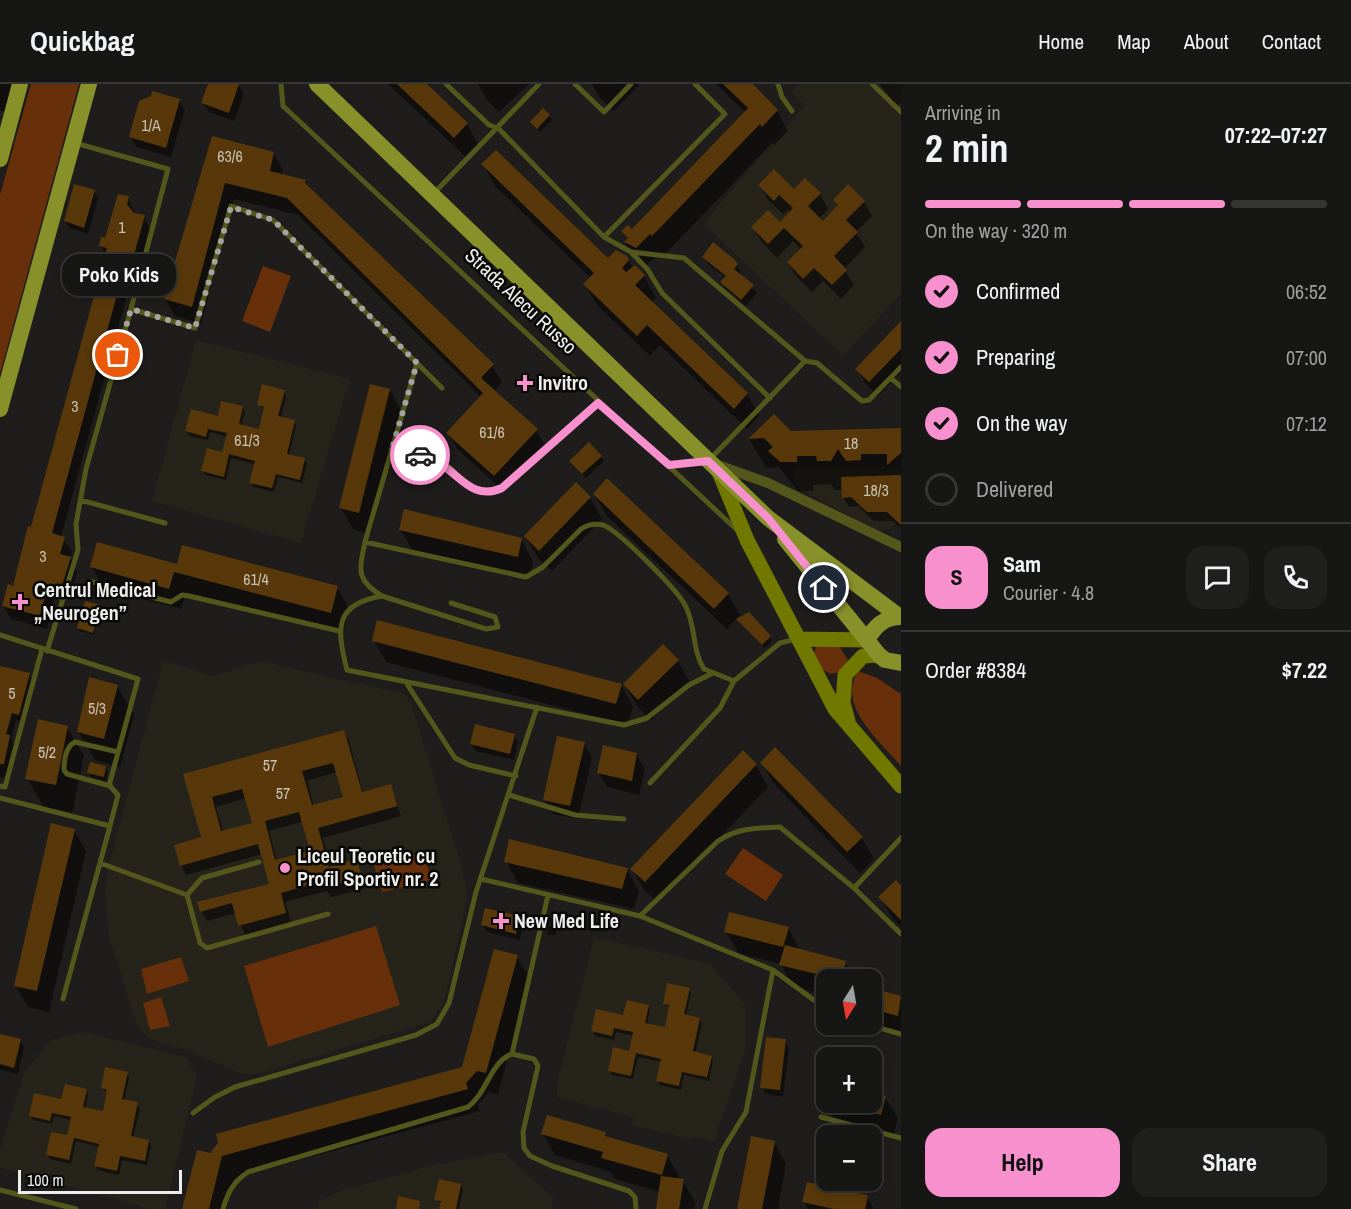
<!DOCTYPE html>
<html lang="en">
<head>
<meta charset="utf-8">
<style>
  body { margin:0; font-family:"Archivo Narrow",sans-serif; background:#1f1f1d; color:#f1f3f6; height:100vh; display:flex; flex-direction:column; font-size:22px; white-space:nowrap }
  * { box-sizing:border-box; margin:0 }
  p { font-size:20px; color:#9e9fa0 }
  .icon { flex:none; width:33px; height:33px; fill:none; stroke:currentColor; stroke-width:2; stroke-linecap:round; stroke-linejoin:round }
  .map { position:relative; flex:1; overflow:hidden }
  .details { display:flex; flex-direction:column; background:#161614; width:450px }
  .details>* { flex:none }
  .needle { width:39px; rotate:191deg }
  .buttons { position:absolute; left:816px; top:885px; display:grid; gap:12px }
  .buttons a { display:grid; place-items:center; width:66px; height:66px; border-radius:12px; background:#161614; box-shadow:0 3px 9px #0003,0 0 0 2px #353534; font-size:30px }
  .scale { position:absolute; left:18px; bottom:15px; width:164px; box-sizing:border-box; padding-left:6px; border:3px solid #ededeb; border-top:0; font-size:16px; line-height:21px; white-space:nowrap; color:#ededeb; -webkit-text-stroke:4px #080807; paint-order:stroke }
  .pin { position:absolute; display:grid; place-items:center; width:51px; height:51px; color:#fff; margin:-26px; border:3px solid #fff; border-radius:50%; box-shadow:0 2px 6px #0007 }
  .courier { position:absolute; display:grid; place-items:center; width:60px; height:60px; margin:-30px; border:4px solid #f790cd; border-radius:50%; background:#fff; color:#222; box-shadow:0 2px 8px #0007 }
  .bubble { position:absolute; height:42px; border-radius:18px; background:#161614; box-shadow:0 3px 9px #0003,0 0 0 2px #353534; font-size:20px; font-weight:700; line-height:42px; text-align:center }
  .head em { font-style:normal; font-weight:700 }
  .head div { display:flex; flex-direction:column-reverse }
  .head { display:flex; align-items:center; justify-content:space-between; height:102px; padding:0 24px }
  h1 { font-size:39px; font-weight:700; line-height:45px }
  .bar { display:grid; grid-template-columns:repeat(4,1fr); gap:9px 6px; align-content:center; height:72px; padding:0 24px }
  .bar i { height:8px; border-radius:4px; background:#353534 }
  .bar .selected { background:#f790cd }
  .bar p { grid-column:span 4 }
  .line { display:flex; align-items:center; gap:15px; padding:0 24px; border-top:2px solid #353534 }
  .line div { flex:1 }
  .round { display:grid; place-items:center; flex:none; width:63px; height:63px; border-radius:18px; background:#1f1f1d }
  ol { padding:0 24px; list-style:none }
  li { display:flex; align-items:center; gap:18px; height:66px }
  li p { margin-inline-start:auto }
  li .icon { padding:6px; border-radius:50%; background:#f790cd; color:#111; stroke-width:4 }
  li:last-child { color:#9e9fa0 }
  li i { width:33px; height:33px; border:3px solid #353534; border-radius:50% }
  .button { display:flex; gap:12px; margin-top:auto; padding:12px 24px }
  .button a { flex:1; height:69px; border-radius:18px; background:#f790cd; color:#111; font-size:24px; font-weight:700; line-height:69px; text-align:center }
  .button a+a { background:#1f1f1d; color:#f1f3f6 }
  header { display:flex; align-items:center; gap:36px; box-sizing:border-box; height:84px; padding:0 30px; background:#161614; border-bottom:2px solid #353534 }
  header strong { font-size:28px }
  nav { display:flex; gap:33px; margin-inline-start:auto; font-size:21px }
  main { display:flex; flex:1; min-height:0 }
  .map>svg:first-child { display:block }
  .built { fill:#26231b }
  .green { fill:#672f0a }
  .shadow { fill:#0007; fill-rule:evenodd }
  .building { fill:#58380b; fill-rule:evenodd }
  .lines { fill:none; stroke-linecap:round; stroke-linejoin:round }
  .service { stroke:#53571c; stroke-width:5 }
  .minor { stroke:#53571c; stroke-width:10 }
  .secondary { stroke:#717800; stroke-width:15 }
  .primary { stroke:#88902a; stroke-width:16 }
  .done { stroke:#a5a4a2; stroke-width:6; stroke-dasharray:0 10.8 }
  .route { stroke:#f790cd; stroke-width:8 }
  .poi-dot { fill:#f790cd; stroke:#080807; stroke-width:2 }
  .labels { text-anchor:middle; stroke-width:5; stroke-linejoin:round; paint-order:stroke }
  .number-label { font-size:16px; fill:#c8c0b3 }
  .street-label { font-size:20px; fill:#ededeb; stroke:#080807 }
  .poi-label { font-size:20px; font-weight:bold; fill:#ededeb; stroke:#080807; text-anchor:start }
</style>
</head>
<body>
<header>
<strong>Quickbag</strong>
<nav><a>Home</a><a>Map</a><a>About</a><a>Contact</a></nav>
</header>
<main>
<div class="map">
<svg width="901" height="1125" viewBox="0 0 901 1125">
  <rect width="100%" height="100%" fill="#1e1d1b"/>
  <!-- built -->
  <path class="built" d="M798,0H901V210L843,272L705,141L716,124L804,22L792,7Z
    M196,256L350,295L301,459L152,417Z
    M901,383V434L890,445L874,446L800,405L791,392L797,385Z
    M163,577L213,592L260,577L405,610L411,619L461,780L468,812L444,919L430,938L254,991L239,989L187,966L149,955L137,942L109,854L105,808L107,788Z
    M594,853L710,880L746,921V964L714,1058L694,1053L691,1055L632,1041L633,1033L557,1013V999Z
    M83,948L187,973L197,993L165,1125H151L0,1084V1064L24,990L50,956Z
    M503,1068L554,1114L551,1125H317L319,1117L340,1107L433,1081Z"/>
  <!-- green -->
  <path class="green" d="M31,0H79L0,290V111Z
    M263,182L291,192L270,248L242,237Z
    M816,562H839L848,576L840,588L831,590L823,586L814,569Z
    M858,587L877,594L901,610V682C880,657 836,622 858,587Z
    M743,764L783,791L766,817L725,790Z
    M424,768L431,796L382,808L374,781Z
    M376,842L400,921L268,963L244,882Z
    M181,873L189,897L147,910L141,885Z
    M161,913L170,942L150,946L143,919Z"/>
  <!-- shadow -->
  <path class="shadow" d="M0,0H10L12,4L5,28L0,26Z
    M210,0H238L244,10L234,37L209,28L203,19Z
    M388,0H425L467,40L479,62L467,74Z
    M478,0H529L499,28L487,16Z
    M592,0H640L614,27L600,14Z
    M716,0H749L777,27L788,47L774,61L772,59L664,171L662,168L645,182L637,178L625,159L628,156L623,147H632L745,28Z
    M879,0H901V18L897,22Z
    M179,17L185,26L171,73L136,63L131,53Z
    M549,32L552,36L540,48L531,38Z
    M213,54L273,69L283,86L282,91L305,97L310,106L492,281L502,298L494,307L536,346L546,363L505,408L458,366L448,349L481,313L298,131L234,115L201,240L175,232L165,215Z
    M483,80L608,176L626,173L633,184L644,192L656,214L651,218L747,310L759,332L747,345L660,261L650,272L598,222L585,201L591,194L495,102Z
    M760,102L820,110L828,125L819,135L823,139L864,118L872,132L856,148L865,163L844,185L854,201L841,215L823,197L812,208L797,193L788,178L801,165L793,157L777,174L762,158L753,144L780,140L792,128L788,125L783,130L768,116Z
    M94,107L98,114L88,150L70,144L65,137Z
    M128,114L135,130L144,133L151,146L141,184L135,182L61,453L72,467L70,474L77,488L69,514L55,513L47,545L11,535L3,522L14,503L32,445L106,171L101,162Z
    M704,173L734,177L741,188L739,191L757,209L746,222L726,205L722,198L726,194L708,180Z
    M901,239V288L878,312L866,300L857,285Z
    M390,306L402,328L371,450L353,445L341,424Z
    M284,307L286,312L281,334L294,338L296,342L289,372L304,376L307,380L302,399L278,393L274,408L253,403L251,399L255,380L231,374L226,396L205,391L203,387L223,369L228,353L210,348L208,356L189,352L187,347L242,323L245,328L241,342L260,346L265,326L259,321Z
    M774,332L791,348L901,346V444L893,437H874L858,422L849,423L843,413V406H835L831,400L813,401V407H798L779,383L766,384L749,355Z
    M601,373L604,377L586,394L573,381Z
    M594,410L728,510L740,531L727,545L607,432Z
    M590,414L602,435L552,487L538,474L526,453Z
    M400,445L521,455L533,477L530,494L413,467Z
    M178,482L337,503L349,525L343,550L186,509L181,525L104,505L92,483Z
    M100,523L94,551L80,547L79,544Z
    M740,539L770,553L772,557L765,564Z
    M374,556L621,601L633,622L628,641L386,578Z
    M678,577L690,598L651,636L637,622L624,600Z
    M0,583L29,591L34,599L23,638L16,636L11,655L14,661L6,695L0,693Z
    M117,602L134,631L120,683L95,676L78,647Z
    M67,643L84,672L72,729L44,723L27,694Z
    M343,647L349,657L363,709L390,702L401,732L323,754L331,784L356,777L366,804L331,813L327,807L285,818L291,838L245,851L236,829L207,837L201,827L271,801L262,770L186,791L181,781L202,754L185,691ZM337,688L344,714L314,722L307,697ZM246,714L253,740L223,748L216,723ZM304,737L312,768L277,777L269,747Z
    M514,652L518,659L514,676L476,667L472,660Z
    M584,659L592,674L578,735L553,730L544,715Z
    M636,670L645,685L639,711L607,703L598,688Z
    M762,679L862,754L874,775L860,789L774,700Z
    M756,681L768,703L658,818L644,806L632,785Z
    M105,683L108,688L106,697L91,693L89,689Z
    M74,746L86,767L49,928L28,923L15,901Z
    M506,777L627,786L639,807L634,825L518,799Z
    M901,803V843L893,835L880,813Z
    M519,833L523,840L520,856L487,848L483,841Z
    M548,842L555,843L556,851H547Z
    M788,844L800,866L845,879L855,896H826V911L793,903L781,880L738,869L726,847Z
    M517,873L529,894L498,1010L489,1008L478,1021L480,1027L234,1094L226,1125H184L210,1071L463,984Z
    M689,905L691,909L686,932L699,935L702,939L695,970L711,973L713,977L709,997L684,991L681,1006L660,1001L658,997L662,978L638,973L633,995L612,991L609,986L630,968L634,952L616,948L614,956L595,952L593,947L648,922L650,926L647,941L666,945L670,925L664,919Z
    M872,906L901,914V951L872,940Z
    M0,955L20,956L24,963L18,990L0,986Z
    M785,957L789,964L783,1013L766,1010L762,1003Z
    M127,989L129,994L124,1017L137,1020L140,1024L133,1054L148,1057L151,1062L147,1081L122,1076L119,1091L98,1086L96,1082L100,1063L76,1057L71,1080L50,1075L47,1071L68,1053L72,1036L54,1032L52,1040L33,1036L31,1032L86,1006L88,1011L85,1025L104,1029L108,1009L102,1004Z
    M826,999V1018H872V1009L885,1013L898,1034L893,1052L835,1036L822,1015Z
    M605,1049L609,1055L667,1071L679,1092L678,1096L683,1097L695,1118L694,1125H657L660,1108L615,1095L611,1088L555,1071L543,1050Z
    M774,1058L786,1080L778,1125H739Z
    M460,1101L463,1105L459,1125H441L442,1120L436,1115Z
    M867,1113L874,1125H808L804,1118Z"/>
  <!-- building -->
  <path class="building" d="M208,0H239L229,29L201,19Z
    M397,0H427L468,39L454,54Z
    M723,0H753L778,26L762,43L760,40L652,152L650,150L636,164L624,158L628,154L621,147L628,141L632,145L748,24Z
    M152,7L180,15L166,64L129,53L139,17L151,12Z
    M543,24L550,31L537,45L530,38Z
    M212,52L274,68L270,87L306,96L305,99L494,280L481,294L538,345L494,392L446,349L483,309L287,114L225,99L192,223L164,215Z
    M496,66L608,174L616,166L627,172L629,176L622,184L626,188L635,181L645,191L635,201L748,309L734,325L647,241L637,252L583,200L594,189L481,80Z
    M774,85L794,105L805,94L821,109L808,122L823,137L838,121L833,116L848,100L865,117L846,136L858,148L834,172L847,186L832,201L814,184L803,195L787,178L803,162L784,144L768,160L751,143L768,126L780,138L793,124L779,111L774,117L758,101Z
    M74,100L95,106L84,144L64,137Z
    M118,110L129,112L127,120L134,129L145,131L134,171L128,170L52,449L65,453L60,470L71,473L62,501L48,500L40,532L2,522L8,500L13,502L28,442L31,443L107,164L99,162L101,153L105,154Z
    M713,158L735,176L738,180L734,185L754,201L741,216L720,198L726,192L702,173Z
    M901,237V265L869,298L855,285Z
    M262,300L285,306L278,332L295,336L287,370L305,374L300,396L276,390L272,404L249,399L255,377L229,370L224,393L201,387L207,364L222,368L227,349L208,345L206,353L185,347L191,325L218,332L221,317L243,322L239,340L259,345L264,323L257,321Z
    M370,300L390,305L359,429L339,424Z
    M774,330L791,347L901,344V369L887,381V370H861V376L846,377L838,365L831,377H817L816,372H797V378H780L768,367L773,363L764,354L748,355Z
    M589,358L602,372L582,390L569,377Z
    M901,391V441L887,428H867L851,413L842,414L841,393Z
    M607,394L729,509L714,525L593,410Z
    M576,398L591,413L539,467L524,452Z
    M404,425L522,454L518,473L399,446Z
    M97,458L177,480L182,461L338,502L331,529L174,488L169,505L90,483Z
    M85,517L101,521L93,549L77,544Z
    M749,528L771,552L762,561L736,535Z
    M377,536L622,600L616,620L372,557Z
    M663,560L679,576L638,616L623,600Z
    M0,582L30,589L19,631L12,629L6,650L10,651L4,680H0Z
    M89,593L118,601L104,655L77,648Z
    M38,635L68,642L56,701L25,695Z
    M475,640L515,650L510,670L470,660Z
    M344,646L362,708L391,700L397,722L318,744L329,783L357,775L362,794L324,804L322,797L281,809L286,829L238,842L232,819L200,828L197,818L269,800L258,760L180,782L174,761L201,753L183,690ZM333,679L343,713L312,721L302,687ZM242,705L252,739L221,747L212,713ZM299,728L310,767L275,776L265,737Z
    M557,652L585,658L570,722L543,716Z
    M603,661L637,669L632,697L597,689Z
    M775,663L863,753L847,768L760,679Z
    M743,666L757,680L645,798L630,785Z
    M90,678L106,682L104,693L87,689Z
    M51,739L75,745L37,907L14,902Z
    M509,755L628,784L622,805L504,778Z
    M896,796L901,801V836L878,813Z
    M485,824L520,832L516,850L481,841Z
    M729,828L789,843L783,863L724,848Z
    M785,861L846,877L841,896L779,881Z
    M494,865L518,871L486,989L477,987L466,999L468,1005L222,1072L209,1125H182L197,1066L210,1069L218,1059L216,1050L462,983Z
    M667,899L690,904L684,930L700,934L693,967L712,972L707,993L682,988L679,1002L656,997L661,975L636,969L631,992L608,987L613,963L629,967L633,948L614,944L612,952L591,947L596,925L623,931L627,916L649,921L645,939L665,943L669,921L663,920Z
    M872,904L901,912L898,932L872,925Z
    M0,950L21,955L14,984L0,980Z
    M766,953L786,955L780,1006L760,1004Z
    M105,983L128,988L122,1015L138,1018L131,1052L149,1056L145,1077L120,1072L117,1087L94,1082L99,1060L74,1054L69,1076L46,1071L51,1048L67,1051L71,1033L52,1029L50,1037L29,1032L34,1009L61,1015L65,1000L87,1005L83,1023L103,1027L107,1006L101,1004Z
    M872,1008L886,1012L881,1031L844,1021L845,1018H872Z
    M547,1031L606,1048L605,1052L668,1070L662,1091L601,1074L603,1068L541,1050Z
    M751,1052L775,1057L762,1125H737Z
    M661,1092L684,1095L679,1125H656Z
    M439,1095L461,1100L456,1125H439L441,1117L434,1116Z
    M807,1098L868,1111L865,1125H834L802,1118Z
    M398,1112L420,1117L419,1125H396Z"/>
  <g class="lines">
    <!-- service -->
    <path class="service" d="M281,0L283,22L737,446
      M446,0L489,41L498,44L604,153L631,168L648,186L662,209L770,314
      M575,0L604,28L631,0
      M778,0L782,13L792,27
      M872,0L901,28
      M75,59L168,85L131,225L195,244L231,122L273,136L442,304
      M434,109L539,0
      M604,153L725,30L695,0
      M631,168L684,174L805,277
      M891,294L901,303
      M391,365C405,368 421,369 434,373C461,383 466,420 502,404L598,319
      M711,374L805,277L817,279L862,317L869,316L901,283
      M669,381L703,378
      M80,416L165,439
      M365,458L417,279
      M92,498L171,518L182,511L189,512L339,547
      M382,512C333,520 337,546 347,586L624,641L647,634L689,601L711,590
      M451,519L495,533L498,543L486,545L382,512C356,496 359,487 365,458L526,493L543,483L581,445C587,441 595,439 603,441C619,447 679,507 686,523C696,543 692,567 704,585L734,597
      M0,551L138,595L110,698V702L118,711L110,742
      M47,567L78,466L76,440L86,385L131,225
      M407,600L455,674L469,681L516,692
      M650,699L720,624L734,597L780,559L797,555
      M0,702L5,703L42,565
      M110,702L67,690L64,686C64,676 65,663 75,658L118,668
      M509,711L575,731L624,735
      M0,714L110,742L63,915
      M100,779L187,811
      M481,795L640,832L773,886L826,925
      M854,804L901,850
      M187,811L200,859L207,864L328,830
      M187,811L202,794L259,778
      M640,832L718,757C738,744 756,744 780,743L854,804L901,754
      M865,940L901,950
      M512,970L548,811
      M193,1029L215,1013L235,1003L416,951L437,940L449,919L476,808L537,623
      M821,1033L901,1054
      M0,1106L76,1125
      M223,1125C228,1108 233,1098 248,1088L468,1023C487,1009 491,977 512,970L534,975L538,982L523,1048L524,1064L530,1072L552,1082L629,1107L635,1113L636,1125
      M705,1125L722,1067L746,1028L773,886"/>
    <!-- minor -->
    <path class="minor" d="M715,380L768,399L901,463"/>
    <!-- secondary -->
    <path class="secondary" d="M719,388L747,456L835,625L901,702
      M799,555L867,556
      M848,637L843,619L845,591L863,572L879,571"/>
    <!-- primary -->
    <path class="primary" d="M317,0L768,434L900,533
      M0,75L20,0
      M0,325L89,0
      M785,455L879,571L885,576L901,579
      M867,556C875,542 884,533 901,533"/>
  </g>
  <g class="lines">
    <!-- done -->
    <path class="done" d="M118,271L131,225L195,244L231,123L273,136L417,279L392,365L420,371"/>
    <!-- route -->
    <path class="route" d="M420,371C456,378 466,420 502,404L598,319L669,381L708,377L768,434L824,504"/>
  </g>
  <!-- markers -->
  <g class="poi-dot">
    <path d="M522 290h6v6h6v6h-6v6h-6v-6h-6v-6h6z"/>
    <path d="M17 509h6v6h6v6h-6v6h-6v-6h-6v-6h6z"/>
    <circle cx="285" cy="784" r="6"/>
    <path d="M498 828h6v6h6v6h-6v6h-6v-6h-6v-6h6z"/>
  </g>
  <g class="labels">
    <!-- number labels -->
    <g class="number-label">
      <text x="151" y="47">1/A</text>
      <text x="230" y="78">63/6</text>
      <text x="122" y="149">1</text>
      <text x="75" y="328">3</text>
      <text x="492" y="354">61/6</text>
      <text x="247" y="362">61/3</text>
      <text x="851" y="365">18</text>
      <text x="876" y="412">18/3</text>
      <text x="43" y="478">3</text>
      <text x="256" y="501">61/4</text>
      <text x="12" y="615">5</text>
      <text x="97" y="630">5/3</text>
      <text x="47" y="674">5/2</text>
      <text x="270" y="687">57</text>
      <text x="283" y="715">57</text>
    </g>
    <!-- street labels -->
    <g class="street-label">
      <text transform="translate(521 217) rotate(43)" y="7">Strada Alecu Russo</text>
    </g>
    <!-- poi labels -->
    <g class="poi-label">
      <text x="538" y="306">Invitro</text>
      <text x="34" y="513">Centrul Medical<tspan x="34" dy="23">„Neurogen”</tspan></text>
      <text x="297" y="779">Liceul Teoretic cu<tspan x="297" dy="23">Profil Sportiv nr. 2</tspan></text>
      <text x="514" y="844">New Med Life</text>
    </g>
  </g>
</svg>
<div class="buttons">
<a><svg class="needle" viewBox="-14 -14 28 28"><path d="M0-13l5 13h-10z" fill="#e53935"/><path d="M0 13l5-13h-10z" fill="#9e9fa0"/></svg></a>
<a>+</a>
<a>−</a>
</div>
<div class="scale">100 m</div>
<div class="pin" style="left:118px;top:271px;background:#ea580c"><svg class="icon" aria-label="bag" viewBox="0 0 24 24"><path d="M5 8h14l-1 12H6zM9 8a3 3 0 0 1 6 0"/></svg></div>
<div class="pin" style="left:824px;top:504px;background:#1f2937"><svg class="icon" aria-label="home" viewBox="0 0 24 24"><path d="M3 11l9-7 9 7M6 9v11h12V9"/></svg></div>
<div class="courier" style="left:420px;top:371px"><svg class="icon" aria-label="car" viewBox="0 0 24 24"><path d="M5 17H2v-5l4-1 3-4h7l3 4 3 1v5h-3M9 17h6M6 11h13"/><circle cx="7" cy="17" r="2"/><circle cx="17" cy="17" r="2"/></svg></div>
<div class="bubble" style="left:62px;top:170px;width:114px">Poko Kids</div>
</div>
<section class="details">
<div class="head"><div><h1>2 min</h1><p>Arriving in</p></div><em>07:22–07:27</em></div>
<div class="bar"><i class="selected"></i><i class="selected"></i><i class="selected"></i><i></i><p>On the way · 320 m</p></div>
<ol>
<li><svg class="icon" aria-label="check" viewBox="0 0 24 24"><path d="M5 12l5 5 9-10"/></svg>Confirmed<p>06:52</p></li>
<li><svg class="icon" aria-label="check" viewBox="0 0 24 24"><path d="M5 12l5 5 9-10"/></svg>Preparing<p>07:00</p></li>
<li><svg class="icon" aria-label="check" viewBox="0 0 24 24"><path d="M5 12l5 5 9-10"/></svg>On the way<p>07:12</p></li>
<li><i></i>Delivered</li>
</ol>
<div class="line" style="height:108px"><b class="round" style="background:#f790cd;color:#111">S</b><div><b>Sam</b><p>Courier · 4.8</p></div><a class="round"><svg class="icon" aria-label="chat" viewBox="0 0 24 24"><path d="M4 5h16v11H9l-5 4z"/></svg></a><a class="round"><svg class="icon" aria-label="phone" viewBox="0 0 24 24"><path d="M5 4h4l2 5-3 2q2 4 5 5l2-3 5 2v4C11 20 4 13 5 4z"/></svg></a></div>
<div class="line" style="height:78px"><div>Order #8384</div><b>$7.22</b></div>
<div class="button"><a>Help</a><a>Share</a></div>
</section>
</main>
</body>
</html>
